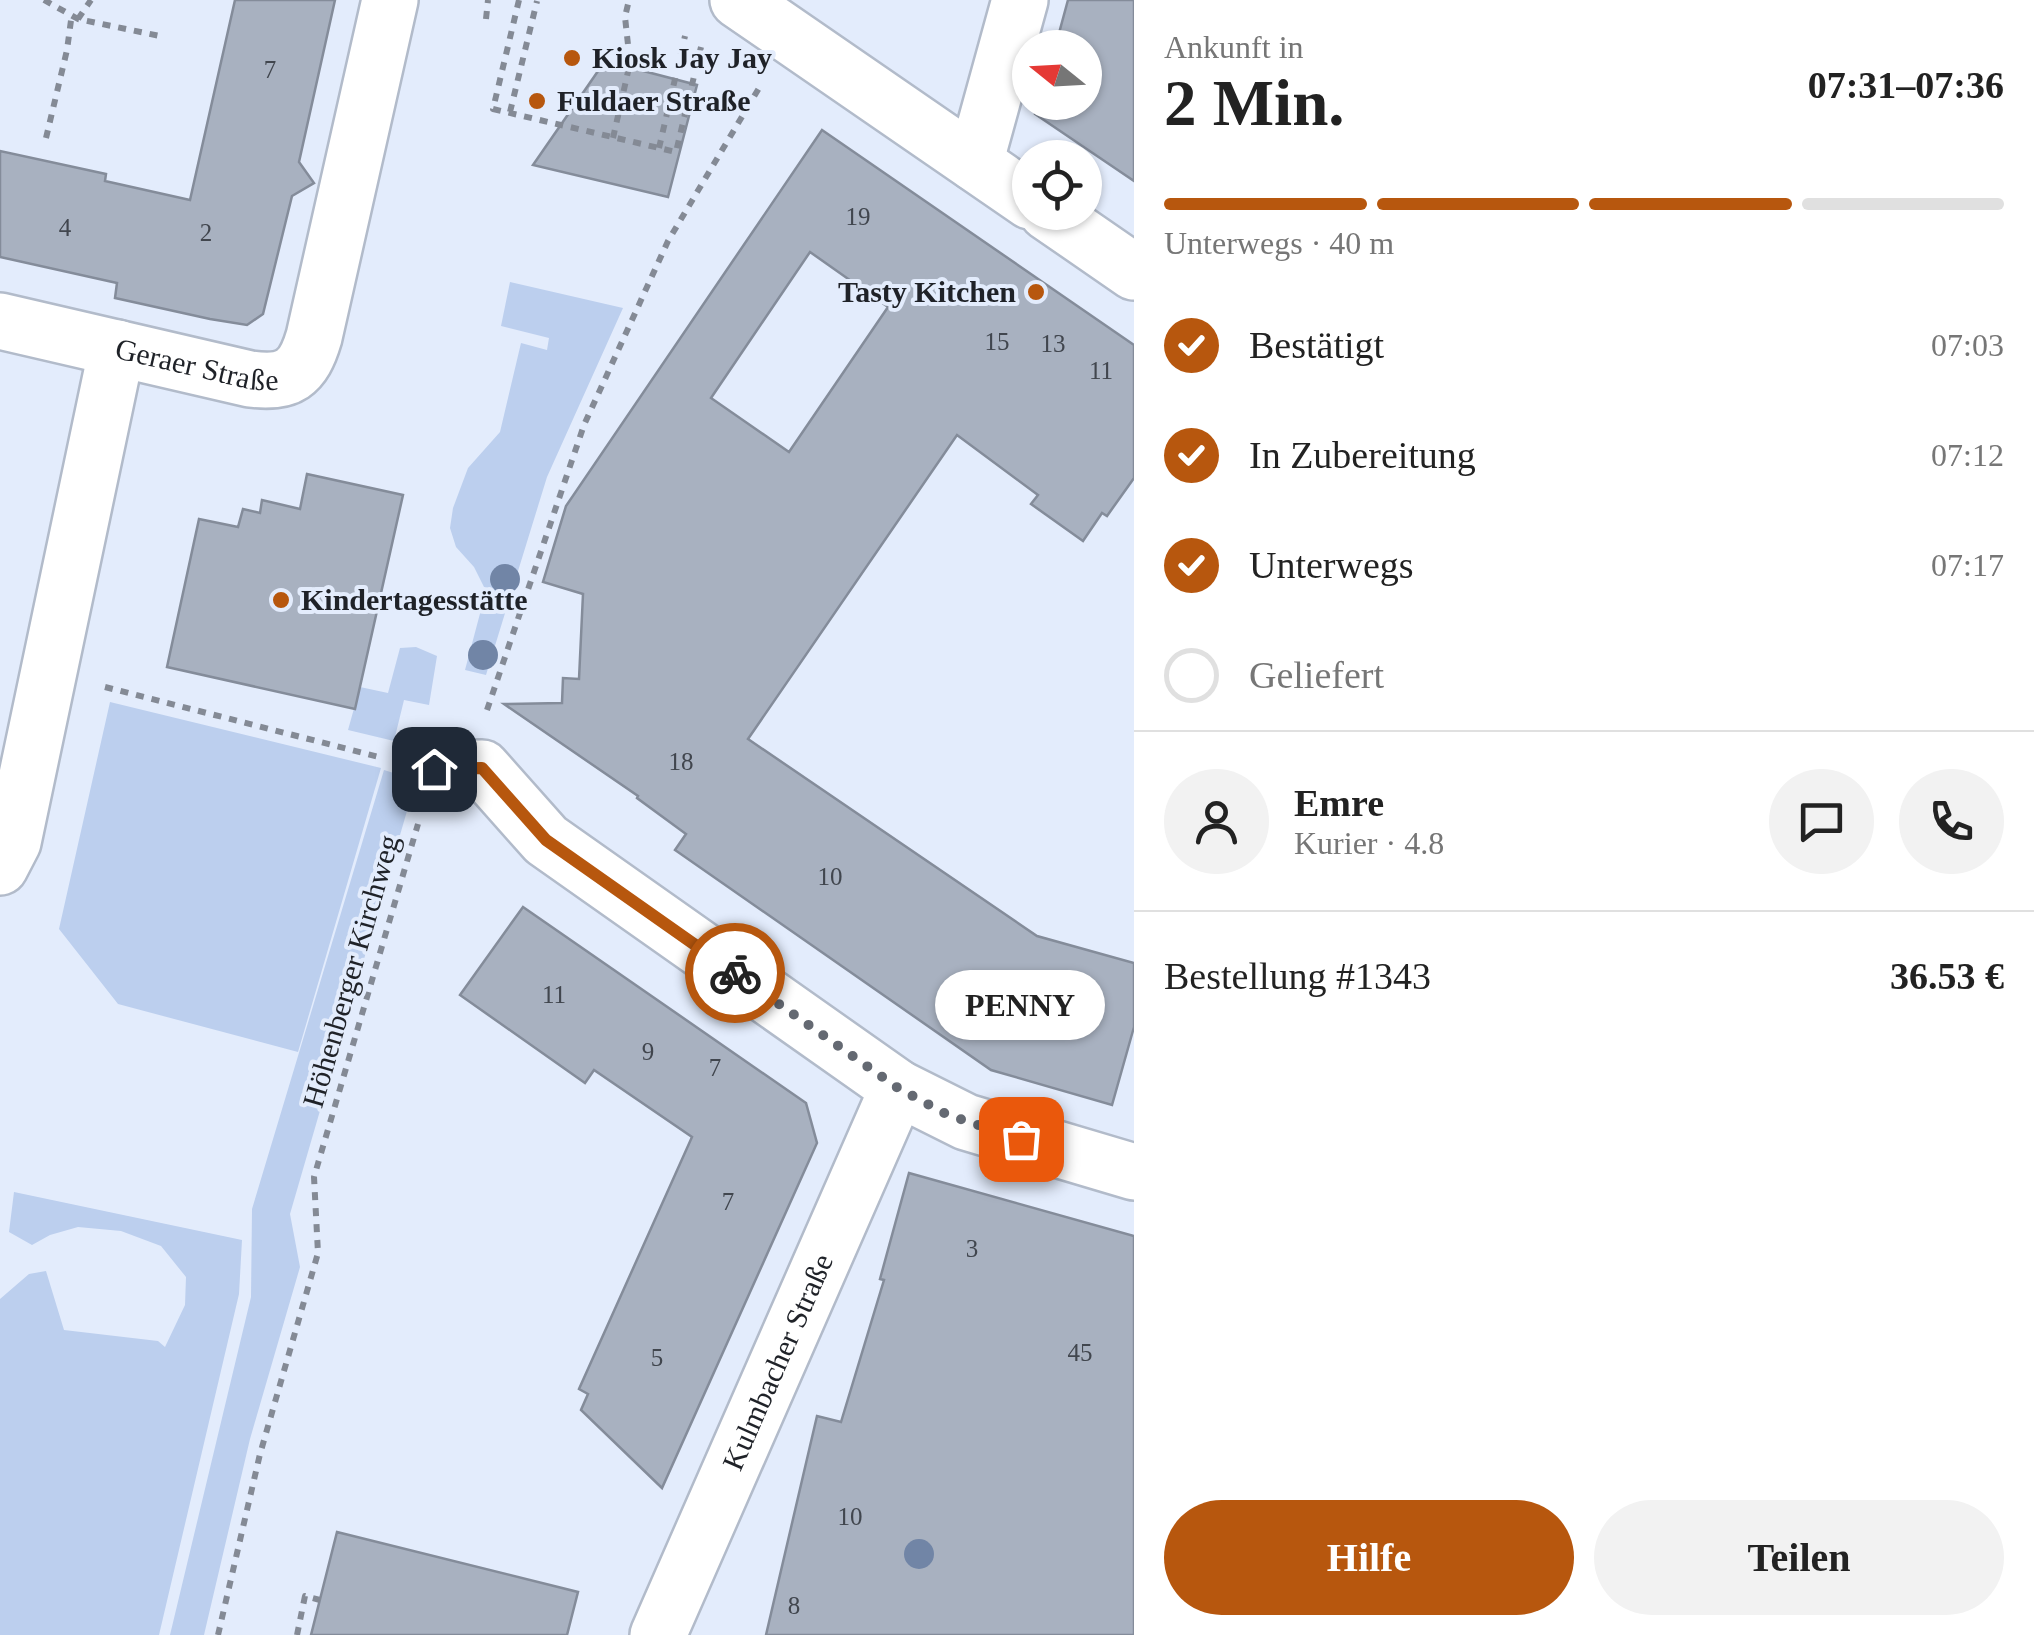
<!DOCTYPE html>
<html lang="de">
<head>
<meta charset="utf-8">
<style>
  body { margin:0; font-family:Georgia,serif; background:#f2f2f2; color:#222; height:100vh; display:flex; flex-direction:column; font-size:38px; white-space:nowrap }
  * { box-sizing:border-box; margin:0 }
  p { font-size:32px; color:#767676 }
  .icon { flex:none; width:55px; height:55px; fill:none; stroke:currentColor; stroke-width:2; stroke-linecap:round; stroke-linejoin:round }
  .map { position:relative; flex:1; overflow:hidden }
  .sheet { display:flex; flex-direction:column; background:#fff; width:900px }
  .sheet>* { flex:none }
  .needle { width:65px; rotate:288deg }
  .buttons { position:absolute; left:1012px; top:30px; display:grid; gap:20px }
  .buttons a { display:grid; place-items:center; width:90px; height:90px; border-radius:50%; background:#fff; box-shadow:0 2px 8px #0004; font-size:50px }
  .pin { position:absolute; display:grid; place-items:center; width:85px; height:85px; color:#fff; margin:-42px; border-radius:20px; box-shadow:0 5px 15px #0006 }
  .courier { position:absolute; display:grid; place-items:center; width:100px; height:100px; margin:-50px; border:8px solid #b7570e; border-radius:50%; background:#fff; color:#222; box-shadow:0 2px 12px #0007 }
  .bubble { position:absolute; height:70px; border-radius:35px; background:#fff; box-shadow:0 2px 8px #0004; font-size:32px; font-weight:700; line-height:70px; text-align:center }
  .overview em { font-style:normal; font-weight:700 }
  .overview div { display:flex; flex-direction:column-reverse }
  .overview { display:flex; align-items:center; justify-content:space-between; height:170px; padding:0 30px }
  h1 { font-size:65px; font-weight:700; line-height:75px }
  .bar { display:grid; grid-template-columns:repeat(4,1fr); gap:15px 10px; align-content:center; height:120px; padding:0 30px }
  .bar i { height:12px; border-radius:8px; background:#e0e0e0 }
  .bar .on { background:#b7570e }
  .bar p { grid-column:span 4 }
  .line { display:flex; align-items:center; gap:25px; padding:0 30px; border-top:2px solid #e0e0e0 }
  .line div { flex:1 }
  .round { display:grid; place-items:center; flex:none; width:105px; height:105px; border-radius:52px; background:#f2f2f2 }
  ol { padding:0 30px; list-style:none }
  li { display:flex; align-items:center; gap:30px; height:110px }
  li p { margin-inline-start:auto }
  li .icon { padding:10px; border-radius:50%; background:#b7570e; color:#fff; stroke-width:4 }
  li:last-child { color:#767676 }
  li i { width:55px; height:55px; border:5px solid #e0e0e0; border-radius:50% }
  .button { display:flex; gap:20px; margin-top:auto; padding:20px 30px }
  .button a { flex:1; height:115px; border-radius:60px; background:#b7570e; color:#fff; font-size:40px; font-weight:700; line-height:115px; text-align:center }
  .button a+a { background:#f2f2f2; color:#222 }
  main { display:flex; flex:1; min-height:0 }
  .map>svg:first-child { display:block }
  .green { fill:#bccfee }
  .building { fill:#a8b1c0; stroke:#848c9a; stroke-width:2.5; fill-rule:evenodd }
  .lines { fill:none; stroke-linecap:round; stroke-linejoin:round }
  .street-casing { stroke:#b2bbca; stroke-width:60 }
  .path { stroke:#848a95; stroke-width:6; stroke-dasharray:8 8; stroke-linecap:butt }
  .street { stroke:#fff; stroke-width:55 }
  .tree { fill:#7185a6 }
  .done { stroke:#646972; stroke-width:10; stroke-dasharray:0 18 }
  .route { stroke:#b7570e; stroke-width:12 }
  .poi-dot { fill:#b7570e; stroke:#e3ecfc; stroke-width:4 }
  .labels { text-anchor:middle; stroke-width:8; stroke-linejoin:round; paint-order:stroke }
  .number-label { font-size:25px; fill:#41464e }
  .poi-label { font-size:30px; font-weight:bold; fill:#1f2228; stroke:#e3ecfc; text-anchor:start }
  .street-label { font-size:30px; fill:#1f2228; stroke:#e3ecfc }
</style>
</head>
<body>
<main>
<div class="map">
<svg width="1134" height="1635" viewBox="0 0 1134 1635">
  <rect width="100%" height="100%" fill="#e3ecfc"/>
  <!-- green -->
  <path class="green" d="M510,282L623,308L547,477L486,675L465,670L486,591L474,567L456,547L450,528L453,508L468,468L500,432L521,343L547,350L549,338L501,326Z
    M416,647L437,656L429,705L404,700L394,741L348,730L360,687L388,693L400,648Z
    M110,702L381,768L298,1052L118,1004L59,929Z
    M384,770L416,780L290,1214L300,1267L250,1439L204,1635H170L251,1297L252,1209Z
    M14,1192L242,1240L239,1294L159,1635H0V1299L29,1274L46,1271L64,1330L158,1341L165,1347L185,1305L186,1277L161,1246L121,1231L78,1227L50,1235L32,1245L9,1232Z"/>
  <!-- building -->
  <path class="building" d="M235,0H335L299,162L314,183L292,196L263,314L247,325L210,319L115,298L117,283L0,257V151L106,174L105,181L190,200Z
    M1068,0H1134V181L1035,114L1038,102H1085V48H1055Z
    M605,61L697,85L668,197L533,165Z
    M822,130L1134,345V478L1107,516L1102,513L1083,541L1031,504L1038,495L957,435L748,739L1037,936L1134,963V1027L1112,1105L991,1070L675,850L686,834L637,798L638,796L504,704L562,703L563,678L579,679L583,594L543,582L566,506ZM810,252L888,307L789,452L711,398Z
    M307,474L403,495L355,709L167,667L199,519L238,527L243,509L260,513L262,500L300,509Z
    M523,907L806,1103L817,1143L662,1488L581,1410L588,1394L579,1389L692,1137L594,1070L585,1083L460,995Z
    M909,1173L1134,1236V1635H766L817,1416L841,1422L884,1280L880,1279Z
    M337,1532L578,1592L567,1635H311Z"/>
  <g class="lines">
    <defs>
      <g id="street">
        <path d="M738,0L1030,201"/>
        <path d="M975,163L1020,0"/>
        <path d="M1047,212L1134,272"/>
        <path id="s1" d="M0,321L250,379C289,384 303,374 314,337L390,0"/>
        <path d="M434,769L482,768L546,840L898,1088L966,1122L1134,1172"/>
        <path d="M0,867L13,842L117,348"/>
        <path id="s2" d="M658,1635L898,1088"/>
      </g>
    </defs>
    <!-- street casing -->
    <use href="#street" class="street-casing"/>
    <!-- path -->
    <path class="path" d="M44,0L78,19L160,36
      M519,0L493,109L676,152L701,47
      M78,19L91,0
      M486,19L488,0
      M510,112L537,1
      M46,138L67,50L72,13
      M613,138L630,63L625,17L629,0
      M659,148L685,36
      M105,687L379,757
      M487,710L584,425L668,241L762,83
      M218,1635L260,1454L318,1253L314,1177L418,824
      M297,1635L305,1596L320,1600"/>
    <!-- street -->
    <use href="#street" class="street"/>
  </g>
  <!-- trees -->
  <g class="tree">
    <circle cx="505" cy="579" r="15"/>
    <circle cx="483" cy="655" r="15"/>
    <circle cx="919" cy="1554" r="15"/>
  </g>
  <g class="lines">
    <!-- done -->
    <path class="done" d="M735,973L898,1088L948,1115L1021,1139"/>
    <!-- route -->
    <path class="route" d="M434,769L482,768L546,840L735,973"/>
  </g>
  <!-- markers -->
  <g class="poi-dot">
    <circle cx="572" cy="58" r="10"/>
    <circle cx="537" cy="101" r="10"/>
    <circle cx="1036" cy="292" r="10"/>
    <circle cx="281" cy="600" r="10"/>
  </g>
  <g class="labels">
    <!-- number labels -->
    <g class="number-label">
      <text x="270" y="78">7</text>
      <text x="858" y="225">19</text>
      <text x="65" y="236">4</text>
      <text x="206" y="241">2</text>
      <text x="997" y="350">15</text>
      <text x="1053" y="352">13</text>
      <text x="1101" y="379">11</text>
      <text x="681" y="770">18</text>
      <text x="830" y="885">10</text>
      <text x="554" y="1003">11</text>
      <text x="648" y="1060">9</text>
      <text x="715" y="1076">7</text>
      <text x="728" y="1210">7</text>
      <text x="972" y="1257">3</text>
      <text x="1080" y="1361">45</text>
      <text x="657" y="1366">5</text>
      <text x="850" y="1525">10</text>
      <text x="794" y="1614">8</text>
    </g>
    <!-- poi labels -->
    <g class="poi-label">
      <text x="592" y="68">Kiosk Jay Jay</text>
      <text x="557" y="111">Fuldaer Straße</text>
      <text x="1016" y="302" text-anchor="end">Tasty Kitchen</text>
      <text x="301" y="610">Kindertagesstätte</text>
    </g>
    <!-- street labels -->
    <g class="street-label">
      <text dy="10" stroke="none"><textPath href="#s1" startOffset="202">Geraer Straße</textPath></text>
      <text transform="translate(351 971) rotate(-74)" y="10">Höhenberger Kirchweg</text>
      <text dy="10" stroke="none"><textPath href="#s2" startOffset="298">Kulmbacher Straße</textPath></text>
    </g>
  </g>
</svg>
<div class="buttons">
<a><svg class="needle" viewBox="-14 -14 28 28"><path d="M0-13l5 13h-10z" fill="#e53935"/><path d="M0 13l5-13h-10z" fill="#767676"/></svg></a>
<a><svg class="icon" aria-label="locate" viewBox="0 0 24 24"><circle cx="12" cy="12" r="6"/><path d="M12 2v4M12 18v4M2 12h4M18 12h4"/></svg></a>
</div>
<div class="pin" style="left:1021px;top:1139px;background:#ea580c"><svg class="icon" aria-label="bag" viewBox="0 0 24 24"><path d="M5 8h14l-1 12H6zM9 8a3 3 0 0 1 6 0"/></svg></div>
<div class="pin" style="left:434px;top:769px;background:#1f2937"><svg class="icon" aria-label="home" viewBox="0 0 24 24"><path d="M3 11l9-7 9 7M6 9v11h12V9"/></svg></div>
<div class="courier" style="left:735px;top:973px"><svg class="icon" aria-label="bike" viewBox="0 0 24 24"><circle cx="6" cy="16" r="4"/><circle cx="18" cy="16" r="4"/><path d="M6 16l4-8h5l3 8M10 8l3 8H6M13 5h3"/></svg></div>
<div class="bubble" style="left:935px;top:970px;width:170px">PENNY</div>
</div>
<section class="sheet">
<div class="overview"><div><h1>2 Min.</h1><p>Ankunft in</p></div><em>07:31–07:36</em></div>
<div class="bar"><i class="on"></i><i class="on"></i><i class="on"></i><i></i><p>Unterwegs · 40 m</p></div>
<ol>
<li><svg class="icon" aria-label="check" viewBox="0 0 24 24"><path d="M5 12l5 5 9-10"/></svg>Bestätigt<p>07:03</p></li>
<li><svg class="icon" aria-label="check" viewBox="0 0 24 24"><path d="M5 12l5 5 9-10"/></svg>In Zubereitung<p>07:12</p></li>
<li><svg class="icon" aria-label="check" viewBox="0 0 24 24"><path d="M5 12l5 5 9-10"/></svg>Unterwegs<p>07:17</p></li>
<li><i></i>Geliefert</li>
</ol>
<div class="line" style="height:180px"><a class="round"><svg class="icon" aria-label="person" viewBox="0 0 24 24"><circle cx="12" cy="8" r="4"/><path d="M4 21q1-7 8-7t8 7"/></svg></a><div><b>Emre</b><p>Kurier · 4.8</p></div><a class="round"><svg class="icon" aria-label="chat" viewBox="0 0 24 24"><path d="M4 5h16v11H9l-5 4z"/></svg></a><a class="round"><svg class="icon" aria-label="phone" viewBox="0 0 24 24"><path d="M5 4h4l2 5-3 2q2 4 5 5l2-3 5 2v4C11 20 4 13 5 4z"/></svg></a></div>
<div class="line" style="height:130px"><div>Bestellung #1343</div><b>36.53 €</b></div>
<div class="button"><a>Hilfe</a><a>Teilen</a></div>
</section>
</main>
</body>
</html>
